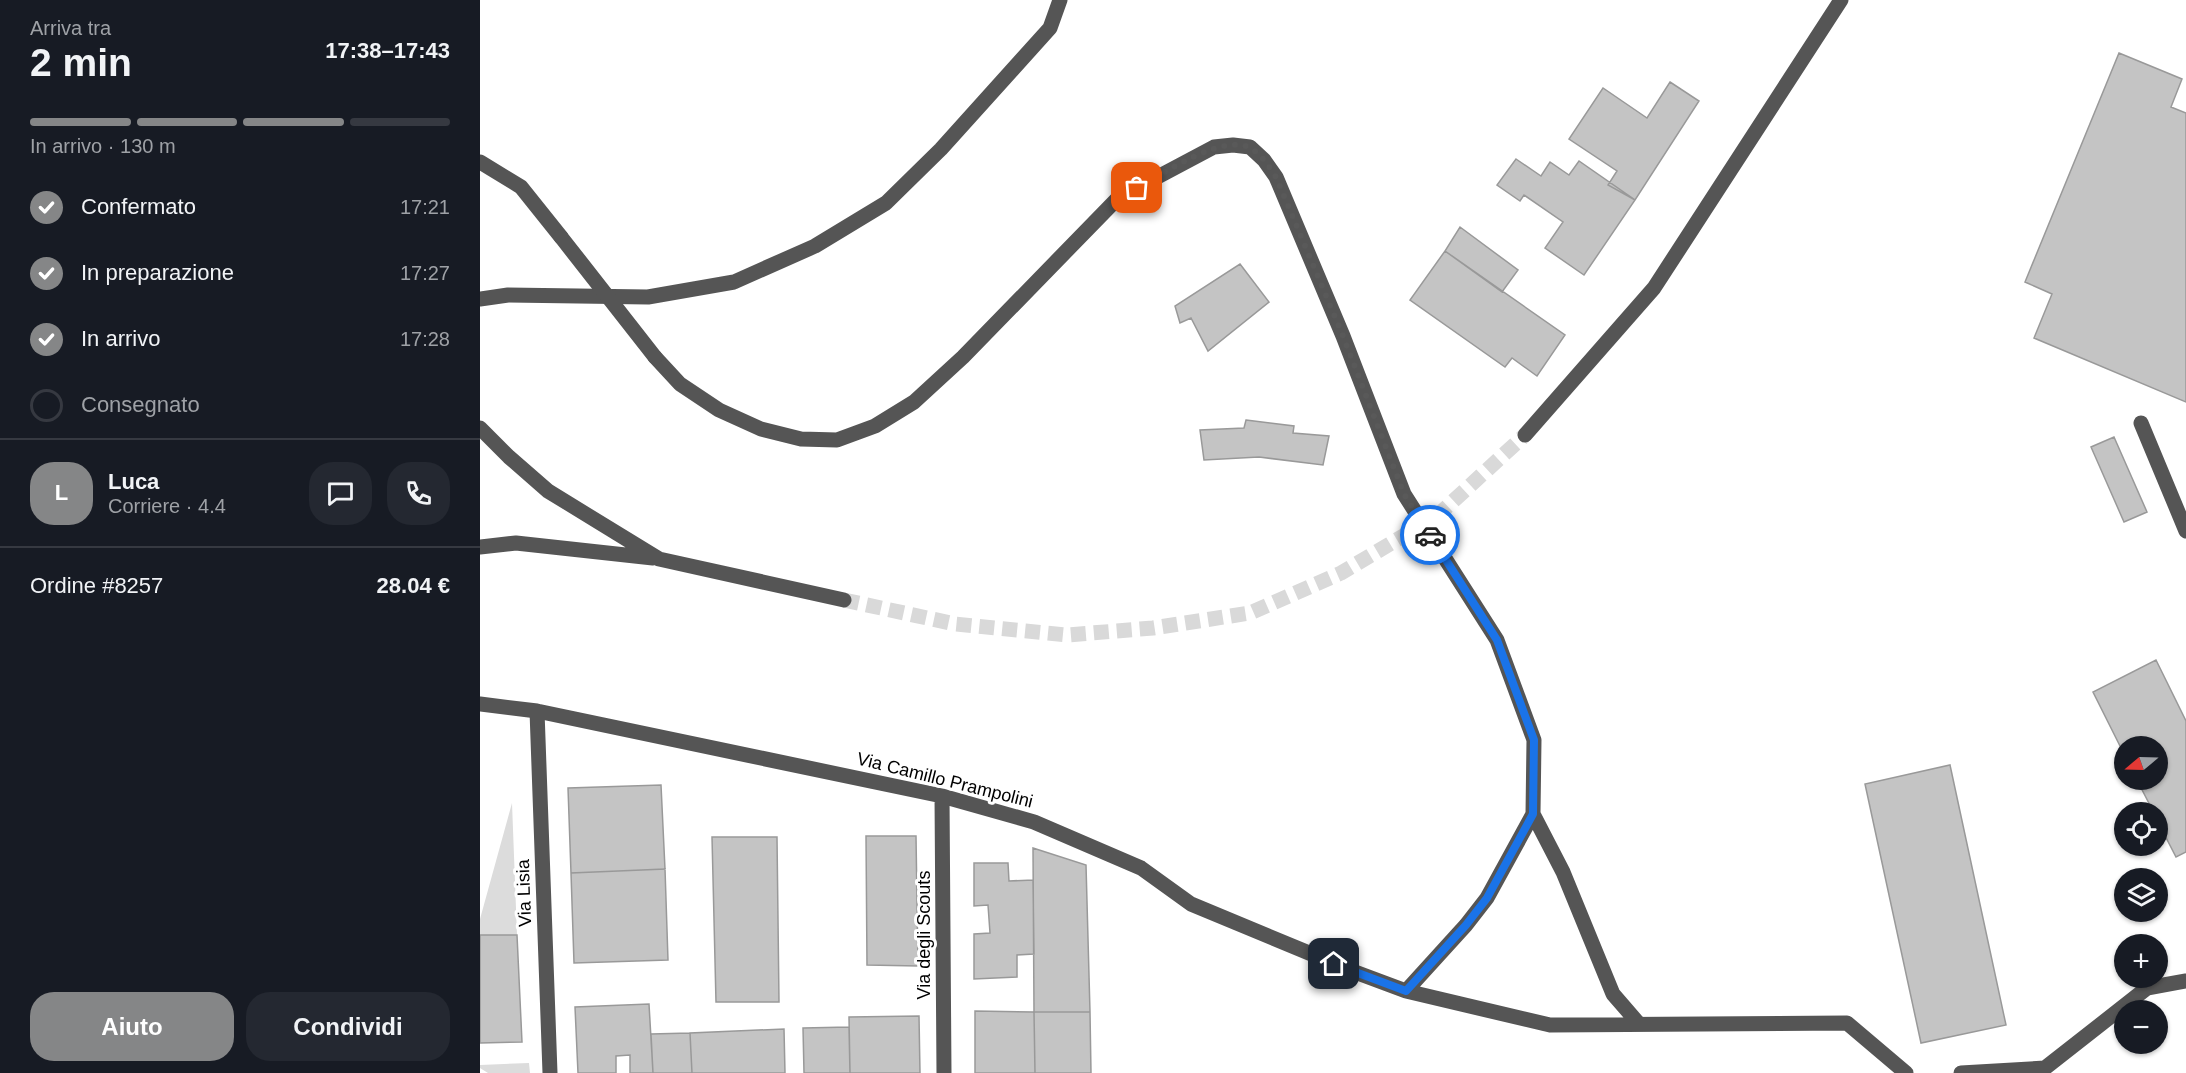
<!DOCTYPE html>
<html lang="it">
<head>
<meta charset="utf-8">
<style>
  body { margin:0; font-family:Arial,sans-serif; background:#242831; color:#f1f3f6; height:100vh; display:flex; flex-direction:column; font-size:22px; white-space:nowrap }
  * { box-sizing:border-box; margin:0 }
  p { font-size:20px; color:#9ea1a6 }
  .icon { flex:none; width:33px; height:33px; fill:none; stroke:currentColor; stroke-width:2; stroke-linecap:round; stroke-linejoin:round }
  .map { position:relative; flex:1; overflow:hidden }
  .sheet { display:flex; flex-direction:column; background:#171b24; width:480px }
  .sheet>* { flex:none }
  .needle { width:39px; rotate:251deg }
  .fabs { position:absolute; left:1634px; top:736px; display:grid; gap:12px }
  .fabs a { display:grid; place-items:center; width:54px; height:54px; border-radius:50%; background:#171b24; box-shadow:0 2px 4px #0004; font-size:30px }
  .pin { position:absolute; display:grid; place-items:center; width:51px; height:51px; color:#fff; margin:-26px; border-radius:12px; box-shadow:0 3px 9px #0006 }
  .courier { position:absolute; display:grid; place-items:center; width:60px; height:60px; margin:-30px; border:4px solid #1a73e8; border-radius:50%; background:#fff; color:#222; box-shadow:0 2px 8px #0007 }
  .summary em { font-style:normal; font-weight:600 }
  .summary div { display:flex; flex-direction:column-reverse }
  .summary { display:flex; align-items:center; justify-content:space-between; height:102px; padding:0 30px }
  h1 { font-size:39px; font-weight:600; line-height:45px }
  .bar { display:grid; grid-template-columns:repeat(4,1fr); gap:9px 6px; align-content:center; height:72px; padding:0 30px }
  .bar i { height:8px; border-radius:4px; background:#363941 }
  .bar .selected { background:#858687 }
  .bar p { grid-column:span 4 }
  .line { display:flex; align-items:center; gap:15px; padding:0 30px; border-top:2px solid #363941 }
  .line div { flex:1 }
  .round { display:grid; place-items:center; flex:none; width:63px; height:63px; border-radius:24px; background:#242831 }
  ol { padding:0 30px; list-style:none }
  li { display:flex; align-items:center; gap:18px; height:66px }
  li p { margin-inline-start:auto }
  li .icon { padding:6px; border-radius:50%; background:#858687; color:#fff; stroke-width:4 }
  li:last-child { color:#9ea1a6 }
  li i { width:33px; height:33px; border:3px solid #363941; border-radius:50% }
  .primary-button { display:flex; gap:12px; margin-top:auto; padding:12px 30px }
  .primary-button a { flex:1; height:69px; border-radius:24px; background:#858687; color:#fff; font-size:24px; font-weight:600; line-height:69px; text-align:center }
  .primary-button a+a { background:#242831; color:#f1f3f6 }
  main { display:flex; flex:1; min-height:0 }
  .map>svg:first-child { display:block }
  .green { fill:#dcdcdc }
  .building { fill:#c4c4c4; stroke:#999; stroke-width:1.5 }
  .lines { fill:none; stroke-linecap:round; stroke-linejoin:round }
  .minor-tunnel { stroke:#d9d9d9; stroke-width:15; stroke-dasharray:15 8; stroke-linecap:butt }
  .minor { stroke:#555; stroke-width:15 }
  .minor-bridge { stroke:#555; stroke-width:15 }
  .done { stroke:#595959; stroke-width:6; stroke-dasharray:0 10.8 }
  .route { stroke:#1a73e8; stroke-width:8 }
  .labels { text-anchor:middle; stroke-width:6; stroke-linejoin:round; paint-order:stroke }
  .street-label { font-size:18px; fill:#000; stroke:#fff }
</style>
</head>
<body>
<main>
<section class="sheet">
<div class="summary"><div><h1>2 min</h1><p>Arriva tra</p></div><em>17:38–17:43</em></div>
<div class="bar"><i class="selected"></i><i class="selected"></i><i class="selected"></i><i></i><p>In arrivo · 130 m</p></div>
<ol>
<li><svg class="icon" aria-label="check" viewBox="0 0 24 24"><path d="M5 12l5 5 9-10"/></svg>Confermato<p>17:21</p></li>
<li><svg class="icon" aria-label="check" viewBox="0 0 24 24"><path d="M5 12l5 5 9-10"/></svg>In preparazione<p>17:27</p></li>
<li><svg class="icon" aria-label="check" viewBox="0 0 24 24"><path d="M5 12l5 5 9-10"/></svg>In arrivo<p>17:28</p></li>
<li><i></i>Consegnato</li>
</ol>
<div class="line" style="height:108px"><b class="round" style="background:#858687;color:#fff">L</b><div><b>Luca</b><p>Corriere · 4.4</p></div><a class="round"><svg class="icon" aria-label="chat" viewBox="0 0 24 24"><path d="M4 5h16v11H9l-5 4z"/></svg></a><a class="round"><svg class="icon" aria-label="phone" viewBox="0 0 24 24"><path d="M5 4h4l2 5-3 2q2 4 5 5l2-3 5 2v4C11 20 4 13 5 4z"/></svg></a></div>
<div class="line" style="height:78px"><div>Ordine #8257</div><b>28.04 €</b></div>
<div class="primary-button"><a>Aiuto</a><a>Condividi</a></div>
</section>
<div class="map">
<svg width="1706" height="1073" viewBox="0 0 1706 1073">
  <rect width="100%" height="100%" fill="#fff"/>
  <!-- green -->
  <path class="green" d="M32,803L37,935H0V919Z
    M49,1063L50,1073H8L0,1068V1065Z"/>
  <!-- building -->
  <path class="building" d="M1639,53L1702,79L1691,107L1706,113V402L1554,338L1572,294L1545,282Z
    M1190,82L1219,101L1155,200L1128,185L1137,171L1089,139L1123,88L1167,118Z
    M1036,159L1061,176L1070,162L1089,175L1099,161L1155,200L1104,275L1065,248L1083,222L1044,195L1040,201L1017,185Z
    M980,227L1038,270L1022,292L965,251Z
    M965,251L1085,335L1057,376L1032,358L1025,367L930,300Z
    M760,264L789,302L728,351L711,318L700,323L695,306Z
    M766,420L814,426L813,433L849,436L843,465L779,457L724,460L720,430L764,428Z
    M1634,437L1667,512L1644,522L1611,447Z
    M1676,660L1706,721V852L1696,857L1677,820V813H1674L1657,780H1677V747H1644V754L1613,692Z
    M1470,765L1526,1025L1441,1043L1385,784Z
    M181,785L185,869L91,873L88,788Z
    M386,836H436L438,966L387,965Z
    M232,837H297L299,1002H236Z
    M553,848L606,865L610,1012H554Z
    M494,863H528L529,881L553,880L554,954L537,955V977L494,979V934L510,933L508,905L494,906Z
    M185,869L188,960L94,963L91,873Z
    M0,935H37L42,1042L0,1043Z
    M169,1004L173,1073H150V1055L136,1056V1073H98L95,1007Z
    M495,1011L554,1012L555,1073H495Z
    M554,1012H610L611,1073H555Z
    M439,1016L440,1073H370L369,1017Z
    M369,1027L370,1073H324L323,1028Z
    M304,1029L305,1073H212L210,1033Z
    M210,1033L212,1073H173L171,1034Z"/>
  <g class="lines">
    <!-- minor-tunnel -->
    <path class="minor-tunnel" d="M364,600L475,624L587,635L673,628L770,613L861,573L957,516L1045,435"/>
    <!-- minor -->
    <path class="minor" d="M0,162L41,187L81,237
      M0,299L28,295L168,297L254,282L335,246L406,203L461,149L570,28L580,0
      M175,357L200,384L239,410L281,429L321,439L357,440L395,426L434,402L483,357L638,198L734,147L753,145L770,147L784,160L796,177L863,336L924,494L1017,640L1054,740L1053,814L1007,898L986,925L926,991
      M1661,423L1706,531
      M0,428L29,457L68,491L179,559L364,600
      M1045,435L1174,288L1361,0
      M0,547L36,543L173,558
      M0,704L57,711L462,796L554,822L661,868L711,904L875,972L926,991L1070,1025L1367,1023L1426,1073
      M57,711L70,1073
      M462,796L464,1073
      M1053,814L1083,872L1133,994L1159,1024
      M1481,1073L1565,1068L1667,988L1706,981"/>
    <!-- minor-bridge -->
    <path class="minor-bridge" d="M81,237L175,357"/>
  </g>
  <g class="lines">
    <!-- done -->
    <path class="done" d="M657,188C683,174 745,131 772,149C783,156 789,167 796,177L863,336L924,494L950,535"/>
    <!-- route -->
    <path class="route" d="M854,964L926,991L986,925L1007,898L1053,814L1054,740L1017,640L950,535"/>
  </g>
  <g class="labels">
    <!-- street labels -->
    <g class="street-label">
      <text transform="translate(465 780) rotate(14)" y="6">Via Camillo Prampolini</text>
      <text transform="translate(44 893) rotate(-92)" y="6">Via Lisia</text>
      <text transform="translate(444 935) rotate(-90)" y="6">Via degli Scouts</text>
    </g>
  </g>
</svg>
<div class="fabs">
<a><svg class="needle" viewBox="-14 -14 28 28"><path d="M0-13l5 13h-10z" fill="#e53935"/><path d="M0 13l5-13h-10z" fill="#9ea1a6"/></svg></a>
<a><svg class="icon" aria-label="locate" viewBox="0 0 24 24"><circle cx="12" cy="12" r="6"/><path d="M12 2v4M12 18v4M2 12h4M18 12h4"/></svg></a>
<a><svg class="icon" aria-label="layers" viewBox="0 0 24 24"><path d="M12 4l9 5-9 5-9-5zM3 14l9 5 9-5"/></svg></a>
<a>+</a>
<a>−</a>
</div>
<div class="pin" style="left:657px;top:188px;background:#ea580c"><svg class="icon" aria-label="bag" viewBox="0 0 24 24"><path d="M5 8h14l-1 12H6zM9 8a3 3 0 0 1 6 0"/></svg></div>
<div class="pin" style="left:854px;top:964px;background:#1f2937"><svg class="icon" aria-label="home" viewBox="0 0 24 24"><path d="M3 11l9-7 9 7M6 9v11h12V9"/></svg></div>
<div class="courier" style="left:950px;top:535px"><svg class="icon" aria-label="car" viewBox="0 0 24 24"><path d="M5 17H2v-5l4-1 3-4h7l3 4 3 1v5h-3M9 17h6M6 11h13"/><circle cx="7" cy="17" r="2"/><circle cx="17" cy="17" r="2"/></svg></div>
</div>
</main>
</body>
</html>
